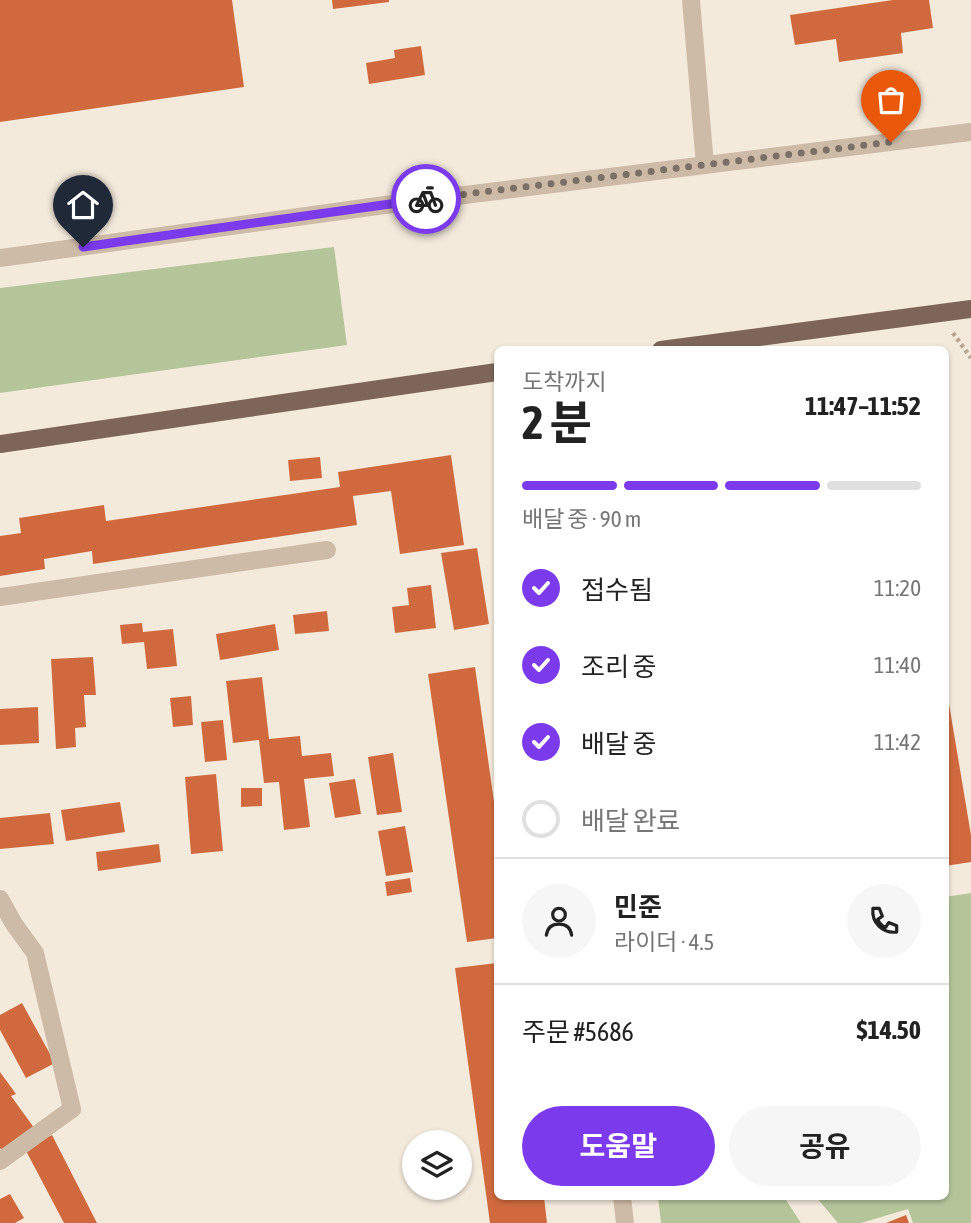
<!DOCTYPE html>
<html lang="ko">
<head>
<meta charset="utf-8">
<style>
  body { margin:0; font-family:"Asap Condensed","Noto Sans KR",sans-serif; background:#f6f6f6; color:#222; height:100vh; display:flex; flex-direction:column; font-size:26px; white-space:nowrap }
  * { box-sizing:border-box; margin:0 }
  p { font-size:23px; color:#767676 }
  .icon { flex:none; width:38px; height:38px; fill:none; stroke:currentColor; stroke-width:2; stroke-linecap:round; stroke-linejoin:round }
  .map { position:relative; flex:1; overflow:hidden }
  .side { position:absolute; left:494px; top:346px; width:455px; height:854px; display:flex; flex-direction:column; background:#fff; border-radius:10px; box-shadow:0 2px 5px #0004 }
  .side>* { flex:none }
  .fabs { position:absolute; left:402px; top:1130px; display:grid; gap:14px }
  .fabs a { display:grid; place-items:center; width:70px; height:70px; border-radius:50%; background:#fff; box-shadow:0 2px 5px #0004; font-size:35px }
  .pin { position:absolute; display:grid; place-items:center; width:60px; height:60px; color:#fff; margin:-72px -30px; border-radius:50% 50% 50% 0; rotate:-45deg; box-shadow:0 0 7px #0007 }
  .pin .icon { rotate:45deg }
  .courier { position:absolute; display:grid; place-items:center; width:70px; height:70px; margin:-35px; border:5px solid #7c3aed; border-radius:50%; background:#fff; color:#222; box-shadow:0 2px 9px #0007 }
  .summary em { font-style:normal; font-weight:700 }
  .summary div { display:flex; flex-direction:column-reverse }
  .summary { display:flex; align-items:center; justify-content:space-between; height:119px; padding:0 28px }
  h1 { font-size:46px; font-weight:700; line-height:52px }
  .bar { display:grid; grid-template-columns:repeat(4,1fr); gap:10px 7px; align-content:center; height:84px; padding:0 28px }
  .bar i { height:9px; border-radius:5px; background:#e0e0e0 }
  .bar .selected { background:#7c3aed }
  .bar p { grid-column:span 4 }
  .line { display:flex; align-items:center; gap:18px; padding:0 28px; border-top:2px solid #e0e0e0 }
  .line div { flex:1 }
  .round { display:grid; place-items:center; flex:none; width:74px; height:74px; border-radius:37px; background:#f6f6f6 }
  ol { padding:0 28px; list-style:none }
  li { display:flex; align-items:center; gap:21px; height:77px }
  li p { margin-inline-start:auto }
  li .icon { padding:7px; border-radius:50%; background:#7c3aed; color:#fff; stroke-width:4 }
  li:last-child { color:#767676 }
  li i { width:38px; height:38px; border:4px solid #e0e0e0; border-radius:50% }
  .action { display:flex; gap:14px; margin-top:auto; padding:14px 28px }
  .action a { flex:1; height:80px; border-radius:42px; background:#7c3aed; color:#fff; font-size:28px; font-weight:700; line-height:80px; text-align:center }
  .action a+a { background:#f6f6f6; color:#222 }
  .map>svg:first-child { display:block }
  .green { fill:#b4c59a }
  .building { fill:#d06a3e }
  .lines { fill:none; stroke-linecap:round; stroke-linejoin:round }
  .path { stroke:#baa591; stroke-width:4.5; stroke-dasharray:3.5 3.5; stroke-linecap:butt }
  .minor { stroke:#cebba7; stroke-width:18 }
  .major { stroke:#7d6658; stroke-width:18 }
  .done { stroke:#7a7067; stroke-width:7; stroke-dasharray:0 12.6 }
  .route { stroke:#7c3aed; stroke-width:9 }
</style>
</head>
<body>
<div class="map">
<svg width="971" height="1223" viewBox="0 0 971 1223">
  <rect width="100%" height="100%" fill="#f4eadc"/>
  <!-- green -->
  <path class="green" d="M334,247L347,345L0,393V288Z
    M971,893V1223H913L908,1209L861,1223H838L816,1197H945V897Z
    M658,1197H784L801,1223H661Z"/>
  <!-- building -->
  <path class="building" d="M0,0H232L244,87L0,122Z
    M332,0H389V2L333,9Z
    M893,0H929L933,28L901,33L903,53L839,62L836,39L795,45L790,15Z
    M421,46L425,75L369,84L366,63L395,58L394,50Z
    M451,455L464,545L400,554L391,491L353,496L357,525L93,564L92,551L44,559L45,569L0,576V536L21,533L19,518L104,505L106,521L340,487L338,472Z
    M320,457L322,478L290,481L288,460Z
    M477,548L489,624L454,630L441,553Z
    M431,585L436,628L395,633L392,607L409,605L407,588Z
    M327,611L329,631L295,634L293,615Z
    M142,623L143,632L173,629L177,666L147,669L144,642L122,644L120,625Z
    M275,624L279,650L220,660L216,634Z
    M93,657L96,695H84L86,727L75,728L76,747L56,749L51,659Z
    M475,667L497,823V938L467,942L428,674Z
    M262,677L269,739L300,736L302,756L331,753L334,776L304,779L310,827L284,830L279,782L264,783L259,740L233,743L226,681Z
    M945,680L971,835V862L945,866Z
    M191,696L193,725L173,727L170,698Z
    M38,707L39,743L0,745V709Z
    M223,720L227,760L205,762L201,722Z
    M393,753L402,812L377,815L368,757Z
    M216,774L223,851L191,854L185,777Z
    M355,779L361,814L335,818L329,783Z
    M241,788H262V806L241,807Z
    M120,802L125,832L66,841L61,810Z
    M50,813L54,844L0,849V818Z
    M405,826L413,872L386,876L378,831Z
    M159,844L161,862L98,871L96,852Z
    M410,878L412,892L387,896L385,882Z
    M497,963V1197H544L547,1223H490L455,968Z
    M22,1003L55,1063L26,1078L0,1030V1015Z
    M0,1072L16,1094L11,1096L35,1129L3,1152L0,1148Z
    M52,1135L97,1223H64L25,1149Z
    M10,1194L24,1218L15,1223H0V1199Z
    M906,1215L909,1223H886Z"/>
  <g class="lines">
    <!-- path -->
    <path class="path" d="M953,333L971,358"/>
    <!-- minor -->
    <path class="minor" d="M691,0L705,165
      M0,258L385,205L971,132
      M0,597L327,550
      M0,899L14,924L35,953L72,1109L0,1161
      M622,1197L625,1223"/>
    <!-- major -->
    <path class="major" d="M661,350L971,309
      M0,444L497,372"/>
  </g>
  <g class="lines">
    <!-- done -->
    <path class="done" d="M426,199L891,142"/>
    <!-- route -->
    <path class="route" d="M83,247L426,199"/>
  </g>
</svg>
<div class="fabs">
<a><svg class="icon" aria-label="layers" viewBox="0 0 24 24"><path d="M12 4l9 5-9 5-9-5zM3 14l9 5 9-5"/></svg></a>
</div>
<div class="pin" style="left:891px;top:142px;background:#ea580c"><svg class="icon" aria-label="bag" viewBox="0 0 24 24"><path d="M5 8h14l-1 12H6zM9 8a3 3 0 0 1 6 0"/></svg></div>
<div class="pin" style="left:83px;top:247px;background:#1f2937"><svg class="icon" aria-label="home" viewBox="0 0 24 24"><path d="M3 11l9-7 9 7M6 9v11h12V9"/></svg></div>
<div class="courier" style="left:426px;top:199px"><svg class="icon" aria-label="bike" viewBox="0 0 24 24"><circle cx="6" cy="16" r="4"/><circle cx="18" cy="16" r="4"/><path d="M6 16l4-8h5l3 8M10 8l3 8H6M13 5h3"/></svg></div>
<section class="side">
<div class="summary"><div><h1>2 분</h1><p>도착까지</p></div><em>11:47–11:52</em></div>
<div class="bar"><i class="selected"></i><i class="selected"></i><i class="selected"></i><i></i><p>배달 중 · 90 m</p></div>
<ol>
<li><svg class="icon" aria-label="check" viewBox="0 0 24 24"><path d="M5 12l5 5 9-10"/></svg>접수됨<p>11:20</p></li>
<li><svg class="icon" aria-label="check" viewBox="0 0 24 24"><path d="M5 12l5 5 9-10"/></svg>조리 중<p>11:40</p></li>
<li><svg class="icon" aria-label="check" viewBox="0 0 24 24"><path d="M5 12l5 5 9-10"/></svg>배달 중<p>11:42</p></li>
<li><i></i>배달 완료</li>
</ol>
<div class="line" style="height:126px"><a class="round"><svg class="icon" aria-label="person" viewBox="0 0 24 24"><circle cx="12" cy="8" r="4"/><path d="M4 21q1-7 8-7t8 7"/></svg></a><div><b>민준</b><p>라이더 · 4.5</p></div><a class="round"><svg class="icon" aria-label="phone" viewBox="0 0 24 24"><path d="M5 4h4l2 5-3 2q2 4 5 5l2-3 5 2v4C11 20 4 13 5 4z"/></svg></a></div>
<div class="line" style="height:91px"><div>주문 #5686</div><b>$14.50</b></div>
<div class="action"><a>도움말</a><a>공유</a></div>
</section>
</div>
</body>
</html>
